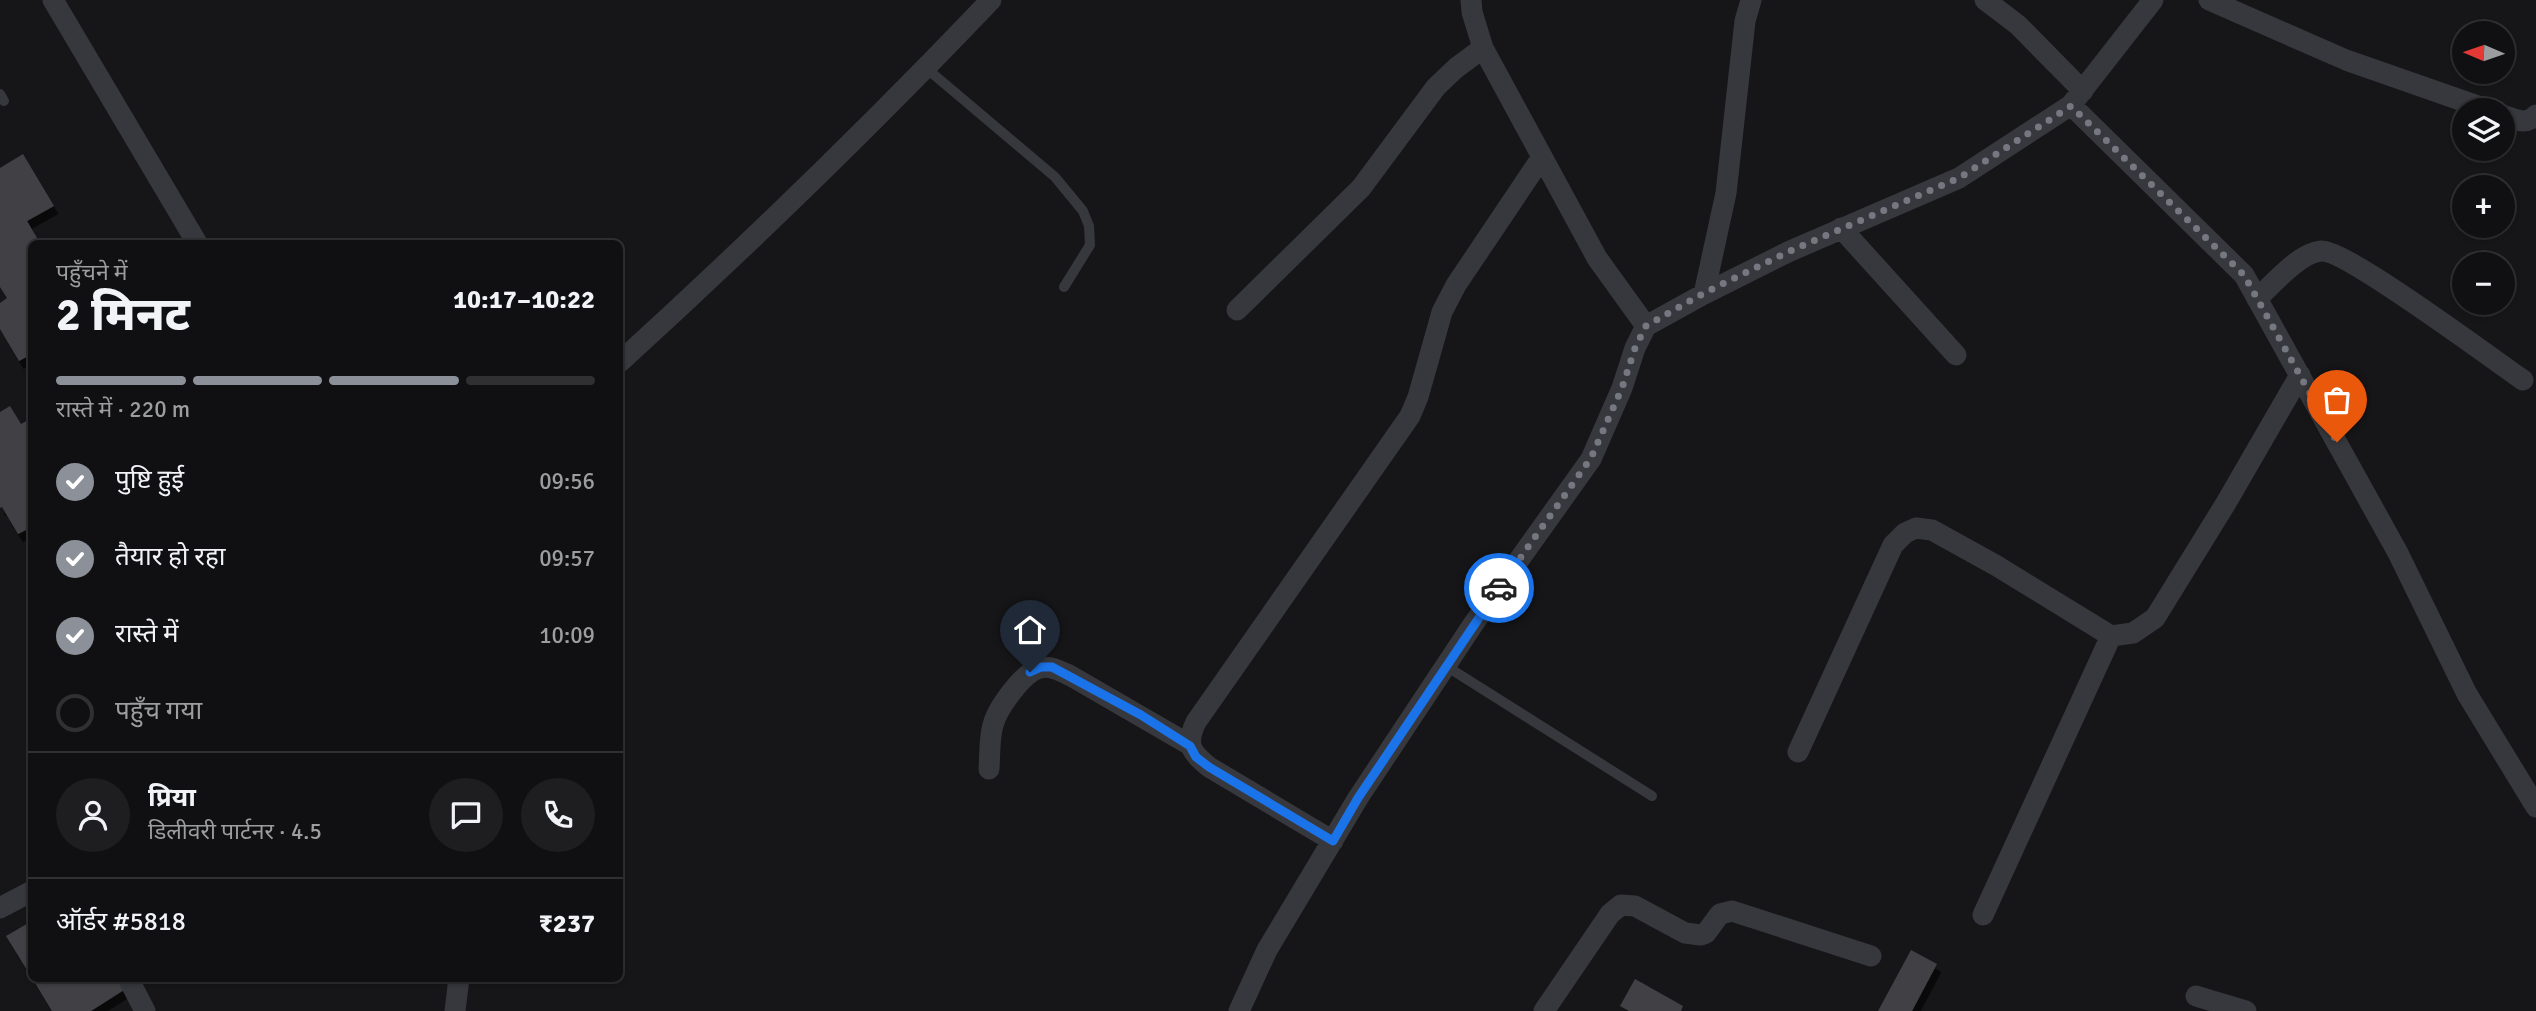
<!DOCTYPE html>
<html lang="hi">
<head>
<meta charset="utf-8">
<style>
  body { margin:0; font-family:Signika,"Noto Sans Devanagari",sans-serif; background:#1e1e20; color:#f1f3f6; height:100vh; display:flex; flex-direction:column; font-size:26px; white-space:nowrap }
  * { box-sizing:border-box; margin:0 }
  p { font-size:23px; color:#9c9d9f }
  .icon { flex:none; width:38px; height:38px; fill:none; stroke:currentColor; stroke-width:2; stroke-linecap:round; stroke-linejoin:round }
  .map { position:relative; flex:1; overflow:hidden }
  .panel { position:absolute; left:28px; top:240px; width:595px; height:742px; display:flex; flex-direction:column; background:#101012; border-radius:10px; box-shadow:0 2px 5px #0004,0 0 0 2px #303032 }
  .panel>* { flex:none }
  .needle { width:46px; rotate:272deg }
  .controls { position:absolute; left:2452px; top:21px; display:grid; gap:14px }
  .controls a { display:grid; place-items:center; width:63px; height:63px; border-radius:50%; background:#101012; box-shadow:0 2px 5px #0004,0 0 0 2px #303032; font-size:35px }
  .pin { position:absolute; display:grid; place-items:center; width:60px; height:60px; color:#fff; margin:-72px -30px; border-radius:50% 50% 50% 0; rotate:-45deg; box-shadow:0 0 7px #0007 }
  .pin .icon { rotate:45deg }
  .courier { position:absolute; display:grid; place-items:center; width:70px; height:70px; margin:-35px; border:5px solid #1a73e8; border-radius:50%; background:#fff; color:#222; box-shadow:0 2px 9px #0007 }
  .overview em { font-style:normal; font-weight:800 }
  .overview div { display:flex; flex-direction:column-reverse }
  .overview { display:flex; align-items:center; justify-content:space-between; height:119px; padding:0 28px }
  h1 { font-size:46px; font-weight:800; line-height:52px }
  .bar { display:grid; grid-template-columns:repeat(4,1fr); gap:10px 7px; align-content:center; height:84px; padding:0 28px }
  .bar i { height:9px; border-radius:5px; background:#303032 }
  .bar .on { background:#8c9099 }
  .bar p { grid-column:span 4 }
  .line { display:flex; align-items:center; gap:18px; padding:0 28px; border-top:2px solid #303032 }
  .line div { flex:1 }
  .round { display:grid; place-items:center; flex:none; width:74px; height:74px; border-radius:37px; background:#1e1e20 }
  ol { padding:0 28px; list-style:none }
  li { display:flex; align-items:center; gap:21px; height:77px }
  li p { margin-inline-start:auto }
  li .icon { padding:7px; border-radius:50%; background:#8c9099; color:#fff; stroke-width:4 }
  li:last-child { color:#9c9d9f }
  li i { width:38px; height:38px; border:4px solid #303032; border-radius:50% }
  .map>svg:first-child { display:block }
  .building { fill:#404145; filter:url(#shadow) }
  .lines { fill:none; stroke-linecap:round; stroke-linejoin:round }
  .lane { stroke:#37383d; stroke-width:10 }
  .street { stroke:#37383d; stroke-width:21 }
  .done { stroke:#757880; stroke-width:7; stroke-dasharray:0 12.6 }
  .route { stroke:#1a73e8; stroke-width:9 }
</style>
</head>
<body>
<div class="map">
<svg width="2536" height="1011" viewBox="0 0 2536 1011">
  <defs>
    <filter id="shadow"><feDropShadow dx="4.5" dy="8" stdDeviation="0" flood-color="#0009"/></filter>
  </defs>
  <rect width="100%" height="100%" fill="#161618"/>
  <!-- building -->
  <path class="building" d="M23,154L54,206L27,221L40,243H32V354L19,361L0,329V303L7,298L0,287V168Z
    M10,406L21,424L32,418V527L18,534L2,507L0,508V412Z
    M32,921V978L6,936Z
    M1911,950L1937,964L1912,1011H1878Z
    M32,978H117L124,990L91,1011H52Z
    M1635,979L1683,1006L1681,1011H1629L1620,1006Z"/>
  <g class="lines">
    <!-- lane -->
    <path class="lane" d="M926,68L1055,177L1083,211L1089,226L1090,245L1064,287
      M0,94L4,101
      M1446,666L1652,796"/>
    <!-- street -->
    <path class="street" d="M53,0L197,243
      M1471,0L1472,12L1483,48L1597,258L1646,326
      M1985,0L2018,25L2083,91
      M2209,0L2346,60L2489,110
      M2071,105L2244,275L2398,553L2467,694L2536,807
      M2502,115C2515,119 2526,126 2536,115
      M1841,228L1956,355
      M1704,294L1726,193L1745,21L1751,0
      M2257,299C2273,284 2299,253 2321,251C2345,249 2494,360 2523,380
      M1237,310L1361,188L1436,87L1456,68L1483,48
      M620,362C747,246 872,125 991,0
      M1798,752L1893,545L1905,533L1916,528L1932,530L1997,566L2111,636L2133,633L2155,618L2226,503L2300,375
      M989,769C990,755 989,739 993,725C997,709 1023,672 1040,668C1051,665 1062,672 1071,676L1190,745
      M1333,841L1209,767C1191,752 1185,745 1196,722L1410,416L1418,397L1442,312L1456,285L1542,157
      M0,908L32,891
      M1983,915L2111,636
      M128,978L145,1011
      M2196,996L2246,1011
      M455,1011L459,978
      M1239,1011L1267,950L1358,798L1474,623L1591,459L1622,388L1635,348L1646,326L1704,294L1788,252L1959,178L2071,105L2153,0
      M1544,1011L1610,914L1621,905L1635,906L1685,933L1701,935L1706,933L1720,914L1732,911L1871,956"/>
  </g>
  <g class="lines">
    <!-- done -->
    <path class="done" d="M1499,588L1591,458L1622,388L1635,348L1646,326L1704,293L1788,252L1959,178L2071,106L2244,275L2337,442"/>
    <!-- route -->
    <path class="route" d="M1030,672L1041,667H1052L1141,715L1190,746L1196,757L1209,767L1333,841L1358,798L1499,588"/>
  </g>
</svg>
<div class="controls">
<a><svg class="needle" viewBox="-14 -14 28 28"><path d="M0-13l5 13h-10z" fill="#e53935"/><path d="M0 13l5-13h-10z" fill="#9c9d9f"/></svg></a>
<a><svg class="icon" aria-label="layers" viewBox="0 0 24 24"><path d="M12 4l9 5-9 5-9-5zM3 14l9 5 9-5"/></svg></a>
<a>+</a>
<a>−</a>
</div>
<div class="pin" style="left:2337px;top:442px;background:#ea580c"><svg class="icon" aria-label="bag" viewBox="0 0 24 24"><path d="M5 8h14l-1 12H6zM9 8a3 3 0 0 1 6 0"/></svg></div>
<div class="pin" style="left:1030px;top:672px;background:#1f2937"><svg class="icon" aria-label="home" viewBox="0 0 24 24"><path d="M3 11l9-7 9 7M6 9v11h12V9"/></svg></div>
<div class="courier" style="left:1499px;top:588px"><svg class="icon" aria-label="car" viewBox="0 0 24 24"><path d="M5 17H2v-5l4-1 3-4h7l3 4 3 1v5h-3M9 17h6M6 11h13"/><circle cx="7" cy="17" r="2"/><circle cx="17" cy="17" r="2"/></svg></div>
<section class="panel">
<div class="overview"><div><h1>2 मिनट</h1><p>पहुँचने में</p></div><em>10:17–10:22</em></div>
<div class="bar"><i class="on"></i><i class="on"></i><i class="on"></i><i></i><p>रास्ते में · 220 m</p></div>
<ol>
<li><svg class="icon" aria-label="check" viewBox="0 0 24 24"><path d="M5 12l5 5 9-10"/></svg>पुष्टि हुई<p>09:56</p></li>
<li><svg class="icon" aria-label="check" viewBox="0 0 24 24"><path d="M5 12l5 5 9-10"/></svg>तैयार हो रहा<p>09:57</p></li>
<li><svg class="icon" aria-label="check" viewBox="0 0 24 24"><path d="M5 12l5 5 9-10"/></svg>रास्ते में<p>10:09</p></li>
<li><i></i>पहुँच गया</li>
</ol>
<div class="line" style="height:126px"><a class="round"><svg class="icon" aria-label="person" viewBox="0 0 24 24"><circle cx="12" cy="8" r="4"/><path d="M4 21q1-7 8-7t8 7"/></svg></a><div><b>प्रिया</b><p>डिलीवरी पार्टनर · 4.5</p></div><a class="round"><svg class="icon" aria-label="chat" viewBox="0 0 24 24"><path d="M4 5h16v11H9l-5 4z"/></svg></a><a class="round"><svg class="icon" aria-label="phone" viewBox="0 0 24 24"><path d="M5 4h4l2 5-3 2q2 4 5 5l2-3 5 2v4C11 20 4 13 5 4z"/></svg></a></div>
<div class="line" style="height:91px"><div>ऑर्डर #5818</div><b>₹237</b></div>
</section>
</div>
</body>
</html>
